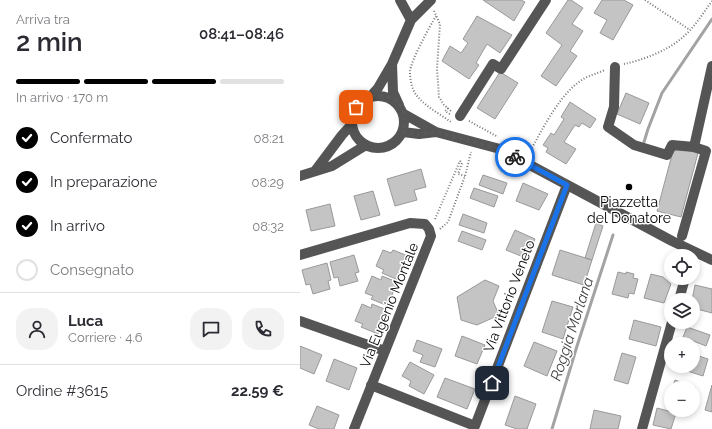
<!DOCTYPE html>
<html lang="it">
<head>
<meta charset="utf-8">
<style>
  body { margin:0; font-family:Raleway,sans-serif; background:#f2f2f3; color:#2b2b33; height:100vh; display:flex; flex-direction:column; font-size:15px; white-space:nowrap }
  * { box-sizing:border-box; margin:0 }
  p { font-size:13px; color:#7c7c81 }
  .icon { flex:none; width:22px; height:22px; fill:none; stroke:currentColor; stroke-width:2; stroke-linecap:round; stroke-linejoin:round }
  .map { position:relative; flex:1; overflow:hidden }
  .drawer { display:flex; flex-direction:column; background:#fff; width:300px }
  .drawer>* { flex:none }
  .buttons { position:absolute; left:364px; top:249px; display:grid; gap:8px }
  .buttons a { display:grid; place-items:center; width:36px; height:36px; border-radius:50%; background:#fff; box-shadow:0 2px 6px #0003; font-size:20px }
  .pin { position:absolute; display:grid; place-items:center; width:34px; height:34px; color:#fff; margin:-17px; border-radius:8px; box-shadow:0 2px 6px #0006 }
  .courier { position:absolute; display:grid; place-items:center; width:40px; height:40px; margin:-20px; border:3px solid #1a73e8; border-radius:50%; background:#fff; color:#222; box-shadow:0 1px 5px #0007 }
  .overview em { font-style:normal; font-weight:600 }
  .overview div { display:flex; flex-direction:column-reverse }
  .overview { display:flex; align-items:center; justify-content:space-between; height:68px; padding:0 16px }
  h1 { font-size:26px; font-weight:600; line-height:30px }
  .bar { display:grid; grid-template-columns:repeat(4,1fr); gap:6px 4px; align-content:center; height:48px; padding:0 16px }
  .bar i { height:5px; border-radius:3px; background:#e1e1e2 }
  .bar .selected { background:#000 }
  .bar p { grid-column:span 4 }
  .line { display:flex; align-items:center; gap:10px; padding:0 16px; border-top:1px solid #e1e1e2 }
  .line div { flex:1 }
  .round { display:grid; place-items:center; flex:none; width:42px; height:42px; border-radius:16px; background:#f2f2f3 }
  ol { padding:0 16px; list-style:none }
  li { display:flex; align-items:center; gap:12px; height:44px }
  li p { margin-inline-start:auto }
  li .icon { padding:4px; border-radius:50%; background:#000; color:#fff; stroke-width:4 }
  li:last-child { color:#7c7c81 }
  li i { width:22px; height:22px; border:2px solid #e1e1e2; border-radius:50% }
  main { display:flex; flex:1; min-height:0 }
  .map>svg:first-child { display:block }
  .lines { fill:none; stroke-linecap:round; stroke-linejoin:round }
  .stream { stroke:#a3a3a3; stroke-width:3 }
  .building { fill:#c4c4c4; stroke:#999 }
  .path { stroke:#777; stroke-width:2; stroke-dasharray:1 2; stroke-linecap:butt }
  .minor { stroke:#555; stroke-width:10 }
  .done { stroke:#595959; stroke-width:4; stroke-dasharray:0 7.2 }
  .route { stroke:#1a73e8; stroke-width:5 }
  .poi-dot { fill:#000; stroke:#fff; stroke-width:1.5 }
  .labels { text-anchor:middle; stroke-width:3; stroke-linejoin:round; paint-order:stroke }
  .poi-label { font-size:14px; fill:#000; stroke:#fff }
  .street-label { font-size:14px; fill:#000; stroke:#fff }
  .water-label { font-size:15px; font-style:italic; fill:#444; stroke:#fff }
</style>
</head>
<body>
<main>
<section class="drawer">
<div class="overview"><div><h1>2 min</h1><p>Arriva tra</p></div><em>08:41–08:46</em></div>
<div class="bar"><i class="selected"></i><i class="selected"></i><i class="selected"></i><i></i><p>In arrivo · 170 m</p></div>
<ol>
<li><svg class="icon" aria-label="check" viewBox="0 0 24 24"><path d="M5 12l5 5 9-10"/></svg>Confermato<p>08:21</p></li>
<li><svg class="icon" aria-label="check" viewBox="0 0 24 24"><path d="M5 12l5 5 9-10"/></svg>In preparazione<p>08:29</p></li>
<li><svg class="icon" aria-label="check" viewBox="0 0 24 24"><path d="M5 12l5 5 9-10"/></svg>In arrivo<p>08:32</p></li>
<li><i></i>Consegnato</li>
</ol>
<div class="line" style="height:72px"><a class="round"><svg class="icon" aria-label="person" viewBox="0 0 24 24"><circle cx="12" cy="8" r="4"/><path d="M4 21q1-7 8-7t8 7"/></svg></a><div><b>Luca</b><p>Corriere · 4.6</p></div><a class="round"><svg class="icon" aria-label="chat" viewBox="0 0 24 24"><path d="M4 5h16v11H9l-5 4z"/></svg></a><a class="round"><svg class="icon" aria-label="phone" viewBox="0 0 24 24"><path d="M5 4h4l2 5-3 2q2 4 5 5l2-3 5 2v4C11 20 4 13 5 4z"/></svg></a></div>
<div class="line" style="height:52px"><div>Ordine #3615</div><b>22.59 €</b></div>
</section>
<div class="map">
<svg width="412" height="429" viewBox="0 0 412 429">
  <rect width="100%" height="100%" fill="#fff"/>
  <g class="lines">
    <!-- stream -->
    <path class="stream" d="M344,142L348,129L362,93L412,19
      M252,429L277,346L313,235"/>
  </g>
  <!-- building -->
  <path class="building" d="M183,0H221L225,2L214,21Z
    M268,0H271L283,8L272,24L283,31L270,51L277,56L256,86L241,76L262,45L246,33Z
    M302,0H324L333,5L313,40L300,33L307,20L294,13Z
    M177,16L212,35L200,53L187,44L176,63L179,65L169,79L142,61L150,46L161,53L168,43L163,39Z
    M200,72L218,83L195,119L177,108Z
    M326,93L349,103L340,124L317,114Z
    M270,102L296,119L290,128L282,123L279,127L275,125L264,142L276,149L266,164L246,152L248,148L243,145L251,133L254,135L264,119L261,117Z
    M374,147L398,153L381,217L357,211Z
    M121,169L126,187L114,190L117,200L95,206L87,179Z
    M183,175L207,183L203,194L179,185Z
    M223,183L248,194L239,210L216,201Z
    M174,188L198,196L194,207L170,198Z
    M73,191L80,215L61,220L54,196Z
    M30,204L35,226L11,231L6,210Z
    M163,214L187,223L184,233L159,225Z
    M296,223L303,226L292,260L285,258Z
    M215,230L235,239L226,258L206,250Z
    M162,231L186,240L182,250L158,241Z
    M83,250L91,253L93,250L108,256L98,280L82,273L84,270L76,266Z
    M260,250L292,260L284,285L252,275Z
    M54,255L59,272L55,273L58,281L40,286L38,277L34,278L30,262Z
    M27,263L31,280L28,281L30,289L13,294L10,284L6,285L2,270Z
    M318,272L326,274V272L334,274L333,278L338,279L334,294L329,293L328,298L312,294Z
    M351,274L363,277L371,284L364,303L344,298Z
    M72,276L81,280L82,276L97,282L88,306L71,299L73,296L65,293Z
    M185,280L199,286L193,301L199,315L177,325L161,320L157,297Z
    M395,285L412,289V313L393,308V300H392Z
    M252,301L273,307L263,339L242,332Z
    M62,304L71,308L72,304L87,310L78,334L61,327L63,324L55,321Z
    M334,320L361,327L356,346L329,339Z
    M387,327L410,335L406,346L383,337Z
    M162,336L185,345L177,364L155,356Z
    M117,340L142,349L135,367L120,362L123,355L113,351Z
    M234,342L257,351L247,376L224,366Z
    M0,346L22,355L14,374L0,368Z
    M322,353L336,357L328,384L314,380Z
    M393,354L408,359L403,376L375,367L376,366H393Z
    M34,359L57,368L49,390L26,381Z
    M110,362L134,375L124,394L109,386L111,381L102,376Z
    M145,378L175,389L167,409L137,397Z
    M375,380L396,388L393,395V388H372Z
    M412,385V412L405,410Z
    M215,396L236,404L227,429H217L205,425Z
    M17,406L39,415L34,429H19L9,425Z
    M357,408L376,413L371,429L353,425Z
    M294,410L321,416L318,429H290Z"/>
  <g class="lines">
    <!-- path -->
    <path class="path" d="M345,0L390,30
      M134,11L140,24L137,69L139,97L144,105L151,111
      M136,16C130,26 110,62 110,72C110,80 112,90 117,96C126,107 140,114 151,122
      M324,64C343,60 369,50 383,37C395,27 403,13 412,1
      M148,108L145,111L151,115
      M169,121L198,137
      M229,153C243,129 260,92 285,78C291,75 298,73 305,70
      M160,161L162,163L158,174L165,176
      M135,219L160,161
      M140,229L148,222L165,176L171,152"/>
    <!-- minor -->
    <path class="minor" d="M100,0L111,20
      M92,64L93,92L99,105
      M315,67L314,107L308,127L334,145L367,155L372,145L394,147L406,151L382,236
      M52 122a26 26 0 1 1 52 0a26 26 0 1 1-52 0Z
      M70,97L78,88L92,64L111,20L131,0
      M104,114L136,132L200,149L372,241L412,260
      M160,116L193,64L201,69L246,0
      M103,132L119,134L136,132
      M394,147L412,66
      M15,171L42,135L52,124
      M0,176L32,166L66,145
      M0,255L110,223L125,224L129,229L131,236L54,429
      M379,300L385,278
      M0,321L85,351
      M71,385L175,426L267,185
      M342,429L372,322"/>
  </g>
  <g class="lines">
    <!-- done -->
    <path class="done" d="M56,107C79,83 113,100 103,132L119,134L136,132L200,149L215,157"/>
    <!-- route -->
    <path class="route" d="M192,383L267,185L215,157"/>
  </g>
  <!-- markers -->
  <circle class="poi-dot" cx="329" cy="187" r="4"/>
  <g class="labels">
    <!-- poi labels -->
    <g class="poi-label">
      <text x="329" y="207">Piazzetta<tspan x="329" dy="16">del Donatore</tspan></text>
    </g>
    <!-- street labels -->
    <g class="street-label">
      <text transform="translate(209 296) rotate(-69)" y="5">Via Vittorio Veneto</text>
      <text transform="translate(89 305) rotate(-68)" y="5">Via Eugenio Montale</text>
    </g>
    <!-- water labels -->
    <g class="water-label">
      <text transform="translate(272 329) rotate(-72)" y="5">Roggia Morlana</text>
    </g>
  </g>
</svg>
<div class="buttons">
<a><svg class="icon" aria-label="locate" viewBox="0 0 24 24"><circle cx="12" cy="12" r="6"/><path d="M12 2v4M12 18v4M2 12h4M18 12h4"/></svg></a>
<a><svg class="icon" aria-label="layers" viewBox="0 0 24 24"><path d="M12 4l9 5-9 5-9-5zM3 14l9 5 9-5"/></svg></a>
<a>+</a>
<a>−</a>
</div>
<div class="pin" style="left:56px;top:107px;background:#ea580c"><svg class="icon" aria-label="bag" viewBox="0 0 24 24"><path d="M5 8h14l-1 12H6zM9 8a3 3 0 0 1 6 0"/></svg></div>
<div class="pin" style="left:192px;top:383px;background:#1f2937"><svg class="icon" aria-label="home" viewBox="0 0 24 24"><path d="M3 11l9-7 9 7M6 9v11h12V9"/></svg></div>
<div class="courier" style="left:215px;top:157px"><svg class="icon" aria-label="bike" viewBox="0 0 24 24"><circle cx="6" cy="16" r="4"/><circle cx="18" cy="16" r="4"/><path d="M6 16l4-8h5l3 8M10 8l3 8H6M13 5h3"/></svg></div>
</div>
</main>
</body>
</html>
